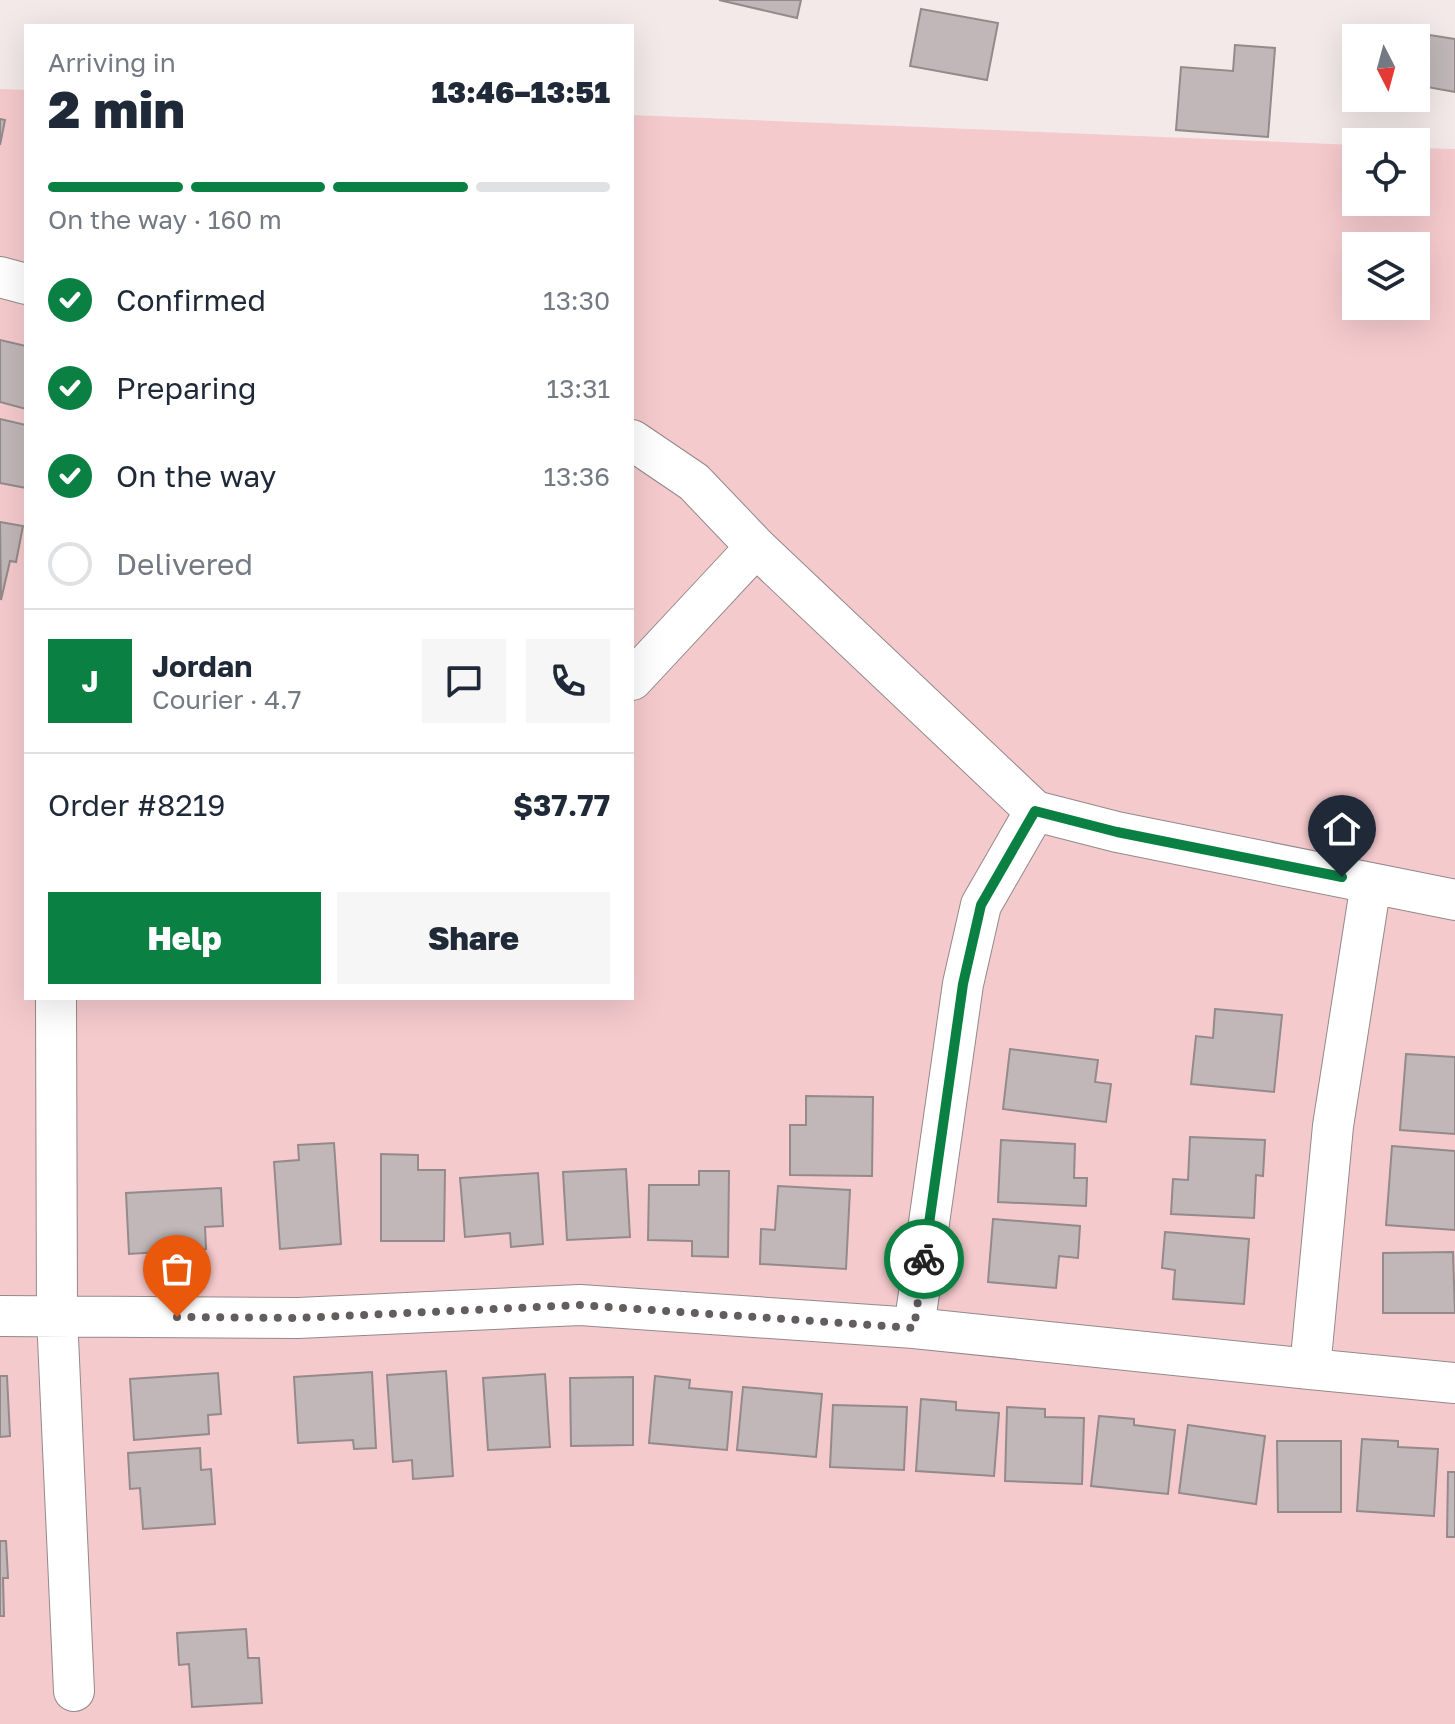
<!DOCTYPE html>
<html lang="en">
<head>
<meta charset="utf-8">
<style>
  body { margin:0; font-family:"Golos Text",sans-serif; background:#f6f6f7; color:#1f2937; height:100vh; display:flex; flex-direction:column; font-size:30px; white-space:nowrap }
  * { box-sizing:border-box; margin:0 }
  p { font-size:26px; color:#747a83 }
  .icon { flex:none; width:44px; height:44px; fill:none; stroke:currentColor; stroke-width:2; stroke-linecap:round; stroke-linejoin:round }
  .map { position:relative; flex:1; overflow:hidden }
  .details { position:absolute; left:24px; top:24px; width:610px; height:976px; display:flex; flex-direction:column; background:#fff; border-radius:0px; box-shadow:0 8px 32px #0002 }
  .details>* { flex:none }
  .needle { width:52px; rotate:174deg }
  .controls { position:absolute; left:1342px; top:24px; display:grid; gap:16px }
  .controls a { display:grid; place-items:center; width:88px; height:88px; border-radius:0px; background:#fff; box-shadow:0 8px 32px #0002; font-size:40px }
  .pin { position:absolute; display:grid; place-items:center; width:68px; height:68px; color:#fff; margin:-82px -34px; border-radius:50% 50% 50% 0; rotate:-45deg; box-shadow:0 0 8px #0007 }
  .pin .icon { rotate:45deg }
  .courier { position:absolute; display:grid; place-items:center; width:80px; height:80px; margin:-40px; border:6px solid #0b8043; border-radius:50%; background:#fff; color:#222; box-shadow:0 2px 10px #0007 }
  .summary em { font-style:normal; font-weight:800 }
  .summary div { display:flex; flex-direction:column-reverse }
  .summary { display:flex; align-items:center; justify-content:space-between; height:136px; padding:0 24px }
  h1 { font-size:52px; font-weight:800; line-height:60px }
  .bar { display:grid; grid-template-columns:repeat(4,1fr); gap:12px 8px; align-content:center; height:96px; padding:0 24px }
  .bar i { height:10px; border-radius:6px; background:#e0e1e3 }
  .bar .active { background:#0b8043 }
  .bar p { grid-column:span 4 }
  .line { display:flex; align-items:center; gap:20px; padding:0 24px; border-top:2px solid #e0e1e3 }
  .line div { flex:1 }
  .round { display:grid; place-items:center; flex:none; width:84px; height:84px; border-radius:0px; background:#f6f6f7 }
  ol { padding:0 24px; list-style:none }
  li { display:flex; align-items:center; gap:24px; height:88px }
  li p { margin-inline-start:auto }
  li .icon { padding:8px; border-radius:50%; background:#0b8043; color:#fff; stroke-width:4 }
  li:last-child { color:#747a83 }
  li i { width:44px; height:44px; border:4px solid #e0e1e3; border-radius:50% }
  .action { display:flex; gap:16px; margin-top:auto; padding:16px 24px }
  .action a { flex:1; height:92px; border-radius:0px; background:#0b8043; color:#fff; font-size:32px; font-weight:800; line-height:92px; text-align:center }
  .action a+a { background:#f6f6f7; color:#1f2937 }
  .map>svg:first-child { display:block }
  .green { fill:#f5cacd; fill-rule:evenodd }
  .building { fill:#c1b7b8; stroke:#948a8b; stroke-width:2 }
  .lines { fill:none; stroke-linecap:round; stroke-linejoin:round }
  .street-casing { stroke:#92898a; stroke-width:42 }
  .street { stroke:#fff; stroke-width:40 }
  .done { stroke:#635d5d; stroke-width:8; stroke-dasharray:0 14.4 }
  .route { stroke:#0b8043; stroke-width:10 }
</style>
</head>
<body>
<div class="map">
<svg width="1455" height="1724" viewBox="0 0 1455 1724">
  <rect width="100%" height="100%" fill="#f3e9e9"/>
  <!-- green -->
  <path class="green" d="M0,89L26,90V998H632V115L1356,145V202H1416V148L1455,149V1724H0ZM1356,246H1416V306H1356Z"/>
  <!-- building -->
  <path class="building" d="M719,0H801L797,18Z
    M921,9L998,23L987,80L910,66Z
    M1391,29L1455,39V92L1416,85V38H1390Z
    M1235,45L1275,48L1268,137L1176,130L1181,67L1233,71Z
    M0,119L5,120L0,145Z
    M0,340L26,346V409L0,402Z
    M0,419L26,425V488L0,483Z
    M0,522L23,526L16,562L10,561L1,600Z
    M1215,1009L1282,1015L1274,1092L1191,1084L1196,1036L1213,1038Z
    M1010,1049L1098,1060L1095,1082L1111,1084L1106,1122L1003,1109Z
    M1406,1054L1455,1057V1134L1400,1130Z
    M806,1096L873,1097L872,1176L790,1175V1125H806Z
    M1190,1137L1265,1140L1263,1176L1256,1175L1254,1218L1171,1214L1173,1179L1188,1180Z
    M1001,1140L1075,1144L1074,1178H1087L1086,1206L998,1202Z
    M334,1143L341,1244L280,1249L274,1162L299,1160L298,1145Z
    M1392,1146L1455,1151V1230L1386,1225Z
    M381,1154L418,1155V1170H445L444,1241H381Z
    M626,1169L630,1237L567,1240L563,1172Z
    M699,1171H729L728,1257L692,1256V1241L648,1240L649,1185H699Z
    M538,1173L543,1244L511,1247L510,1233L465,1237L460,1178Z
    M778,1186L850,1190L846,1269L760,1264L761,1229L775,1230Z
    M221,1188L223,1226L205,1227L206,1249L129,1254L126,1193Z
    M993,1219L1080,1226L1078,1258L1059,1256L1056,1288L988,1282Z
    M1165,1232L1249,1239L1244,1304L1173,1299L1175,1270L1162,1268Z
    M1453,1252L1455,1313H1383V1253Z
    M446,1371L453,1476L413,1479L412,1460L393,1462L387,1375Z
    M372,1372L376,1448L354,1449L353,1440L298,1443L294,1377Z
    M218,1373L221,1414L208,1415L209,1434L134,1440L130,1379Z
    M545,1374L550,1447L488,1450L483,1378Z
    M0,1376H7L10,1436L0,1437Z
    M655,1376L690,1380L689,1388L732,1392L727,1450L649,1443Z
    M633,1377V1445L571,1446L570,1378Z
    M743,1387L822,1394L816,1457L737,1450Z
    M921,1399L956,1402V1410L999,1413L994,1476L916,1471Z
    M833,1405L907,1407L904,1470L830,1467Z
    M1007,1407L1045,1409V1417L1084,1418L1082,1484L1005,1481Z
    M1099,1416L1134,1419V1425L1175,1430L1168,1494L1091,1486Z
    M1188,1425L1265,1436L1256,1504L1179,1493Z
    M1362,1439L1398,1441V1447L1438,1449L1434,1516L1357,1511Z
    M1277,1441H1341V1512H1278Z
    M200,1448L201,1470L211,1469L215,1524L143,1529L140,1488L130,1489L128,1453Z
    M1448,1472H1455V1537H1447Z
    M0,1541H6L8,1578H3L4,1616H0Z
    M246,1629L248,1658H259L262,1703L192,1707L189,1664L179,1665L177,1633Z"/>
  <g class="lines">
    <defs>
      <path id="street" d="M0,277L26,284
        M632,440L694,482L756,547L1035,811L1117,832L1455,900
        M632,680L756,547
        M1035,811L981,905L963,984L914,1328L1310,1369
        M1371,883L1333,1126L1310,1369L1455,1383
        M56,998L57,1316L74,1691
        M0,1316L298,1318L580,1305L914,1328"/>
    </defs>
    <!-- street casing -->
    <use href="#street" class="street-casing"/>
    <!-- street -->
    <use href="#street" class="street"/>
  </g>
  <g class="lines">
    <!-- done -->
    <path class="done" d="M177,1317L298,1318L580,1305L914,1328L924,1259"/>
    <!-- route -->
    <path class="route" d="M924,1259L963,984L981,905L1035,811L1117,832L1342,877"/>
  </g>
</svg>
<div class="controls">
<a><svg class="needle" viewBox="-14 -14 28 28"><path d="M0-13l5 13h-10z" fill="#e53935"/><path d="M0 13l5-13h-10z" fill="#747a83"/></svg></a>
<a><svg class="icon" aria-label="locate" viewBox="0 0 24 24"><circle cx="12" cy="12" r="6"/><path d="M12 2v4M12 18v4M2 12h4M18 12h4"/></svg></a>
<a><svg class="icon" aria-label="layers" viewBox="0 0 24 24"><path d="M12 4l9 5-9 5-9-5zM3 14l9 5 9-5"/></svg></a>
</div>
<div class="pin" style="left:177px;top:1317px;background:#ea580c"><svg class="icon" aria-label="bag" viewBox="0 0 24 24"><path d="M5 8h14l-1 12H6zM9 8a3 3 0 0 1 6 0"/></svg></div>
<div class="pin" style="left:1342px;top:877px;background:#1f2937"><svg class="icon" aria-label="home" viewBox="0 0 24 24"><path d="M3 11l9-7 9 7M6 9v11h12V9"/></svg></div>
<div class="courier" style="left:924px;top:1259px"><svg class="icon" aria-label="bike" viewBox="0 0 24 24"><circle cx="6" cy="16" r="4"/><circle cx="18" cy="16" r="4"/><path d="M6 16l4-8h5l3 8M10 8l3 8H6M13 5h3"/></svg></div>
<section class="details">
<div class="summary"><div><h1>2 min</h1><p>Arriving in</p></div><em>13:46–13:51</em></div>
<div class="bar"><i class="active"></i><i class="active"></i><i class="active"></i><i></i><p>On the way · 160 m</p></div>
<ol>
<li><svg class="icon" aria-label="check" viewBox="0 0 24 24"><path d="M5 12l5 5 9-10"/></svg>Confirmed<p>13:30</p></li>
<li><svg class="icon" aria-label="check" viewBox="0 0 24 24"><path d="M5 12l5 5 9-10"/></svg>Preparing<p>13:31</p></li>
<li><svg class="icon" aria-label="check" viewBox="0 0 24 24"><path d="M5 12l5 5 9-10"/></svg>On the way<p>13:36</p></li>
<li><i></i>Delivered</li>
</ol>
<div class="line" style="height:144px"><b class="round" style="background:#0b8043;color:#fff">J</b><div><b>Jordan</b><p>Courier · 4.7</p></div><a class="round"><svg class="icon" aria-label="chat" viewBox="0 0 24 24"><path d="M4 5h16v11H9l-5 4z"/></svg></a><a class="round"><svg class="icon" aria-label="phone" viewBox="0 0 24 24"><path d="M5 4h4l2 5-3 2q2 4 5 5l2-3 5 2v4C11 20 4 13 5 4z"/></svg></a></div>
<div class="line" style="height:104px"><div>Order #8219</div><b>$37.77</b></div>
<div class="action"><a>Help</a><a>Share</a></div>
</section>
</div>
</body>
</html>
